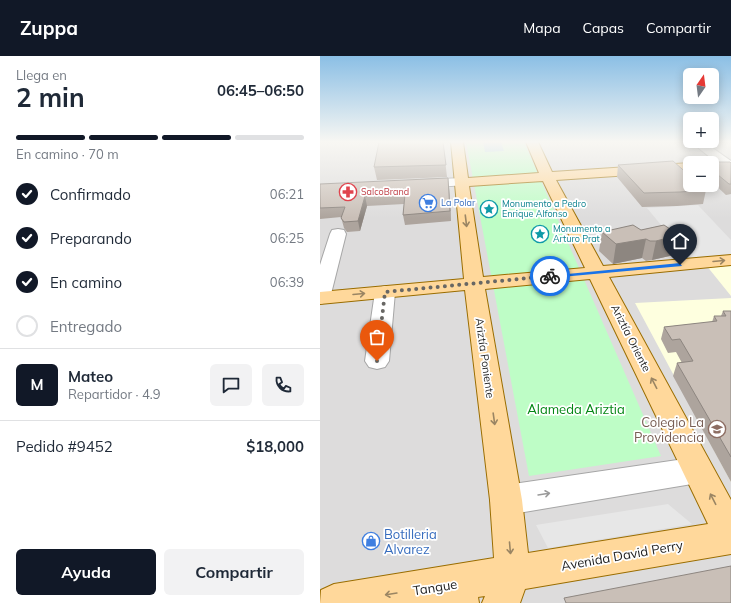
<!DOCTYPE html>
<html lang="es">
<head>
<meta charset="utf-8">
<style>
  body { margin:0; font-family:Mulish,sans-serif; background:#f2f2f3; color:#1f2937; height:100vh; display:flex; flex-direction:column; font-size:15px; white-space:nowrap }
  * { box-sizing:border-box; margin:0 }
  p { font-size:13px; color:#747a83 }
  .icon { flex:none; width:22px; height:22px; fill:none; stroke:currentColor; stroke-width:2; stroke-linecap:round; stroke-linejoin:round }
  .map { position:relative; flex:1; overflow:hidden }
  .drawer { display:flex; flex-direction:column; background:#fff; width:320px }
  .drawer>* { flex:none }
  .needle { width:26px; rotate:14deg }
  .controls { position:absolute; left:363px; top:12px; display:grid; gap:8px }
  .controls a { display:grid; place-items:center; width:36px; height:36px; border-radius:6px; background:#fff; box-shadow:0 2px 10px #0003; font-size:20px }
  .pin { position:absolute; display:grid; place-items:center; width:34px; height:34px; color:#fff; margin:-41px -17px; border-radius:50% 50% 50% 0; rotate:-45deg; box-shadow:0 0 4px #0007 }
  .pin .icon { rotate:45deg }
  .courier { position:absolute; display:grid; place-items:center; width:40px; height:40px; margin:-20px; border:3px solid #1a73e8; border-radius:50%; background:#fff; color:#222; box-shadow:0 1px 5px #0007 }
  .overview em { font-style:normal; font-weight:700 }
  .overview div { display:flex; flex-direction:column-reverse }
  .overview { display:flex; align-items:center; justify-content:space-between; height:68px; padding:0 16px }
  h1 { font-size:26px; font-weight:700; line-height:30px }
  .bar { display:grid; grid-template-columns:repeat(4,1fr); gap:6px 4px; align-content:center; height:48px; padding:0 16px }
  .bar i { height:5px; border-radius:3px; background:#e0e1e3 }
  .bar .selected { background:#111827 }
  .bar p { grid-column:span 4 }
  .line { display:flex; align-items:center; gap:10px; padding:0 16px; border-top:1px solid #e0e1e3 }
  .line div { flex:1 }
  .round { display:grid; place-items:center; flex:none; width:42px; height:42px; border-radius:6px; background:#f2f2f3 }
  ol { padding:0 16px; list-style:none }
  li { display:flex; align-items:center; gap:12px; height:44px }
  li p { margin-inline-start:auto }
  li .icon { padding:4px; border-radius:50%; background:#111827; color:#fff; stroke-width:4 }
  li:last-child { color:#747a83 }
  li i { width:22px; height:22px; border:2px solid #e0e1e3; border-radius:50% }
  .primary-button { display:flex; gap:8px; margin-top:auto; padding:8px 16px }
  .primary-button a { flex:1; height:46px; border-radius:6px; background:#111827; color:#fff; font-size:16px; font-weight:700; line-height:46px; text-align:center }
  .primary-button a+a { background:#f2f2f3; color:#1f2937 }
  header { display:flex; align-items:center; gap:24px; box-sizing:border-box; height:56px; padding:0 20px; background:#111827; color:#fff }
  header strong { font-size:19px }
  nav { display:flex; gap:22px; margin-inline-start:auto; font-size:14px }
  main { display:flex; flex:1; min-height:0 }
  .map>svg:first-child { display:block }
  .residential { fill:#dddcdc; fill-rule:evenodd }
  .education { fill:#feffdf }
  .park { fill:#befdc6 }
  .parking { fill:#e7e7e7 }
  .water { fill:#a1d0e1 }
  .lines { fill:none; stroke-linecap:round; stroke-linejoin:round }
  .minor-casing { stroke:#a6a6a6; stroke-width:2 }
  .major-casing { stroke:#9a6d00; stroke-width:2 }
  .minor { fill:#fff; fill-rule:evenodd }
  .major { fill:#ffd89b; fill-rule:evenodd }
  .wall { fill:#ada49d }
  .shaded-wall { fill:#8d8680 }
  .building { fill:#c9bfb7; stroke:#8d8680 }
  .oneway { stroke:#9a8563 }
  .oneway2 { stroke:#9a9a9a }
  .route { fill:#1a73e8 }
  .done { stroke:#686764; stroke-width:4; stroke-dasharray:0 7.2 }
  .labels { text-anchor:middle; stroke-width:3.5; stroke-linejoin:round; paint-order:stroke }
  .far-health-label { font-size:9px; fill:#be3a42; stroke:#fff; text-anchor:start }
  .far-shop-label { font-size:9px; fill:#366cbe; stroke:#fff; text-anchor:start }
  .far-culture-label { font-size:9px; fill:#0d838f; stroke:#fff; text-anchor:start }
  .street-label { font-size:11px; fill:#1f1f1f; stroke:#fff }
  .near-park-label { font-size:13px; fill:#038614; stroke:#fff }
  .near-education-label { font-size:13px; fill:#785e54; stroke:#fff; text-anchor:end }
  .near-shop-label { font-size:13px; fill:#366cbe; stroke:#fff; text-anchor:start }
  .near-street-label { font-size:13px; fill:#1f1f1f; stroke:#fff }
</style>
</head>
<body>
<header>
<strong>Zuppa</strong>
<nav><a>Mapa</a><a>Capas</a><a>Compartir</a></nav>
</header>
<main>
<section class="drawer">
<div class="overview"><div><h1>2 min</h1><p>Llega en</p></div><em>06:45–06:50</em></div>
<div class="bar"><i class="selected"></i><i class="selected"></i><i class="selected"></i><i></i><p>En camino · 70 m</p></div>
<ol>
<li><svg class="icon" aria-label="check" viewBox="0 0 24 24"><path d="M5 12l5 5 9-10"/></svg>Confirmado<p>06:21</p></li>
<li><svg class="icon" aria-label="check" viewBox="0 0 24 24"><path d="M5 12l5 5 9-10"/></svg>Preparando<p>06:25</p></li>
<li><svg class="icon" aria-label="check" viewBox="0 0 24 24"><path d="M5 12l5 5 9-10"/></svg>En camino<p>06:39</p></li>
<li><i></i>Entregado</li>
</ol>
<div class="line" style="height:72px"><b class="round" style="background:#111827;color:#fff">M</b><div><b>Mateo</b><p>Repartidor · 4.9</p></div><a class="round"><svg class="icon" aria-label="chat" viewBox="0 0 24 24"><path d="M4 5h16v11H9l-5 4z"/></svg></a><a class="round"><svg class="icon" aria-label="phone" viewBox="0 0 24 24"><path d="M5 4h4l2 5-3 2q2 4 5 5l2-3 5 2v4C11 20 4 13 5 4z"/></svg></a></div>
<div class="line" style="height:52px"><div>Pedido #9452</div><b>$18,000</b></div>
<div class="primary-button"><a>Ayuda</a><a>Compartir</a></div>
</section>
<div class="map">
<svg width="411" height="547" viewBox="0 0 411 547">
  <rect width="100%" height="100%" fill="#f0ede4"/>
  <!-- residential -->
  <path class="residential" d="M0,86H411V547H0ZM370,107H392V129H370Z"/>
  <!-- education -->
  <path class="education" d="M411,207V240L386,209Z
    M411,242V426L315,247Z"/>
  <!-- park -->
  <path class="park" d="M146,86H204L341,400L209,420Z"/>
  <!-- parking -->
  <path class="parking" d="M378,149L411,184V200L369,203L327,152Z
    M348,448L372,468L228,492L216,469Z"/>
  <!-- water -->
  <path class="water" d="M163,86H181L184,95L165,96Z"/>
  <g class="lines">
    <defs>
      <path id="minor" d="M371,86H384L411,105V115L406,114Z
        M142,122L147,123L149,126L147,129L99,132L94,131L92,128L94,125L99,124Z
        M18,173L24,174L26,178L10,242L7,246L0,248V209L10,178L12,174Z
        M65,230L72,232L75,236L69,305L65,311L57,313L49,311L45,305L55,236L58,232Z
        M378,401L389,405L393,414L389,423L378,427L186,459L175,455L170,444L175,433L186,429Z"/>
      <path id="major" d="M131,86H143L148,122L219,117L206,86H218L232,116L370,107V115L236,124L283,210L411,199V209L289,221L411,444V498L205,533L200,547H162L165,540L158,541L159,547H0L1,534L14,528L174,502L170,444L145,234L0,248V236L144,223ZM223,125L265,212L163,221L149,130ZM270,223L388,468L208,497L202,444L165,233Z"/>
    </defs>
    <!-- minor casing -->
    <use href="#minor" class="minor-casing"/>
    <!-- major casing -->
    <use href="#major" class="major-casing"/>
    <!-- minor -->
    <use href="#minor" class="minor"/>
    <!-- major -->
    <use href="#major" class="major"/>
  </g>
  <!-- wall -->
  <path class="wall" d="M123,86L127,121L57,124L54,111Z
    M380,104L411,107V138L406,139L392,126V107H379Z
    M298,109L386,134L383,148L357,150L322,151L297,121Z
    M0,128L129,131L131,165L85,169L83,159L84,148L47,150L40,175L27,176L24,172L21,161L0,163Z
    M344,169L354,199L332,204L326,205L322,202L293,208L279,195L282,176L321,174Z
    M403,255H411V426L353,320L357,307H362L356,296L348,297L341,283L344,271L392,266L394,260H401Z"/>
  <!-- shaded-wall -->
  <path class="shaded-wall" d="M128,122L129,131L131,165L130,155Z
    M45,140L47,150L40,175L38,165Z
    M359,179L354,199L332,204L336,185Z
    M326,183L322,202L293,208L296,188Z"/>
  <!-- building -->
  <path class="building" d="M59,86H123L126,109L54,111Z
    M393,103L395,106H410L411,107V128H409L392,114V107H383L380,104Z
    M353,105L370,120V129H380L386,134L360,136L324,137L298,109Z
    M128,122L130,155L83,159L85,138L45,140L38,165L24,166L21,162L25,151L0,152V128Z
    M313,169L321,174L344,169L359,179L336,185H330L326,183L296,188L282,176Z
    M403,255H411V401L357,307L373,305L360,283L352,284L344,271L397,265L394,260H406Z
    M411,510V547H246L244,542Z"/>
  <!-- one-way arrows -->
  <defs><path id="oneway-shaft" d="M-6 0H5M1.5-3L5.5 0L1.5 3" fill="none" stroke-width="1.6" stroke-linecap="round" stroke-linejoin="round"/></defs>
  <g class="oneway">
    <use href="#oneway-shaft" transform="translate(146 165) rotate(83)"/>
    <use href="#oneway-shaft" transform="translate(399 205) rotate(-5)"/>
    <use href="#oneway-shaft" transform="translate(39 238) rotate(-5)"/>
    <use href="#oneway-shaft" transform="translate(334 327) rotate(-117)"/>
    <use href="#oneway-shaft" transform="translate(174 363) rotate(82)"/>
    <use href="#oneway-shaft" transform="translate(393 443) rotate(-117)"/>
    <use href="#oneway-shaft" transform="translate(190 492) rotate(85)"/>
    <use href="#oneway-shaft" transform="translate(71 538) rotate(171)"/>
  </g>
  <use class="oneway2" href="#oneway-shaft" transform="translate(224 438) rotate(-9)"/>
  <!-- sky -->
  <linearGradient id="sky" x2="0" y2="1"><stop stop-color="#8bbfe5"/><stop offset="0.53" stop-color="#f8f7f3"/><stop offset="1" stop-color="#f8f7f3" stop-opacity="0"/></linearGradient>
  <rect width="411" height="162" fill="url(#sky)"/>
  <!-- route -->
  <path class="route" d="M360,207L362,210L230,222L227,220Z"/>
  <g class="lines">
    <!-- done -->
    <path class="done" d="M57,305L65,236L230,220"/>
  </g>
  <!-- icons -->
  <defs>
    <symbol id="pharmacy-ring" viewBox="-11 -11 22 22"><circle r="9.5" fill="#fff" stroke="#e0444e" stroke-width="1.5"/><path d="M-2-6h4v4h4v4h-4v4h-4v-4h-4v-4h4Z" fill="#e0444e"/></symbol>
    <symbol id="supermarket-ring" viewBox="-11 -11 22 22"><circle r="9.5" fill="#fff" stroke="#3f7fe0" stroke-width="1.5"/><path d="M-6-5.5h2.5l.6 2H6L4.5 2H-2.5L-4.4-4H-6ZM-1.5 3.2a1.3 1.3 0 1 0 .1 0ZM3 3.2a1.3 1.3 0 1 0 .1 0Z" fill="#3f7fe0"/></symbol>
    <symbol id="sight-ring" viewBox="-11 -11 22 22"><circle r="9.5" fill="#fff" stroke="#0f9aa8" stroke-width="1.5"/><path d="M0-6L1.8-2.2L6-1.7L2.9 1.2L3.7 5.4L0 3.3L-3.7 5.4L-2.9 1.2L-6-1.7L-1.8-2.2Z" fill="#0f9aa8"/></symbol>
    <symbol id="school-ring" viewBox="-11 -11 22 22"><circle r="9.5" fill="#fff" stroke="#8d6e63" stroke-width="1.5"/><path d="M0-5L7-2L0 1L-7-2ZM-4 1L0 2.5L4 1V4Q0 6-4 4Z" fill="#8d6e63"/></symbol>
    <symbol id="shop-ring" viewBox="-11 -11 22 22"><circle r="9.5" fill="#fff" stroke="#3f7fe0" stroke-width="1.5"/><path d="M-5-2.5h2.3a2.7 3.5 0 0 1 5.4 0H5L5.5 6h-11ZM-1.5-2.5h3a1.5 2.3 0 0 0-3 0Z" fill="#3f7fe0"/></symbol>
  </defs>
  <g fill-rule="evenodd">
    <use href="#pharmacy-ring" x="18" y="126" width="20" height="20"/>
    <use href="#supermarket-ring" x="98" y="137" width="20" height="20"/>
    <use href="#sight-ring" x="159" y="143" width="20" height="20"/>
    <use href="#sight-ring" x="210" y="168" width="20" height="20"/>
    <use href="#school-ring" x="387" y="363" width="20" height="20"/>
    <use href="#shop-ring" x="41" y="475" width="20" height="20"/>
  </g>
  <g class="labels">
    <!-- far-health labels -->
    <g class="far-health-label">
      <text x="41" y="139">SalcoBrand</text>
    </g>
    <!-- far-shop labels -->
    <g class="far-shop-label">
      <text x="121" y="150">La Polar</text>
    </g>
    <!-- far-culture labels -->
    <g class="far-culture-label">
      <text x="182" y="151">Monumento a Pedro<tspan x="182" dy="10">Enrique Alfonso</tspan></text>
      <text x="233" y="176">Monumento a<tspan x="233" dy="10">Arturo Prat</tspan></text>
    </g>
    <!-- street labels -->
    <g class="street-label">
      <text transform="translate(311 282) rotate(63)" y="4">Ariztía Oriente</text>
      <text transform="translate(165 302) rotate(82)" y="4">Ariztía Poniente</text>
    </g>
    <!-- near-park labels -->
    <g class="near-park-label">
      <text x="256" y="358">Alameda Ariztia</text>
    </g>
    <!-- near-education labels -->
    <g class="near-education-label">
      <text x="384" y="371">Colegio La<tspan x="384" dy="15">Providencia</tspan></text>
    </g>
    <!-- near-shop labels -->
    <g class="near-shop-label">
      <text x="64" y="483">Botilleria<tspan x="64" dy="15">Alvarez</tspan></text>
    </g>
    <!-- near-street labels -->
    <g class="near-street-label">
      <text transform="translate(302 499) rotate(-10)" y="5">Avenida David Perry</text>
      <text transform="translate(115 531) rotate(-9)" y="5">Tangue</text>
    </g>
  </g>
</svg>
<div class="controls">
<a><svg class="needle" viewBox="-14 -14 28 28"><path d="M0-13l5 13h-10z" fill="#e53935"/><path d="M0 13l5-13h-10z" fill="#747a83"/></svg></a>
<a>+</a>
<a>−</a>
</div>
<div class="pin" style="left:57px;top:305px;background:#ea580c"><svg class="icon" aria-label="bag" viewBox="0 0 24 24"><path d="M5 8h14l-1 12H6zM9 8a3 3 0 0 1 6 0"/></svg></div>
<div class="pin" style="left:360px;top:209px;background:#1f2937"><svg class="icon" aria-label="home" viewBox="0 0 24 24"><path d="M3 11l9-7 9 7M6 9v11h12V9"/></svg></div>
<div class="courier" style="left:230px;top:220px"><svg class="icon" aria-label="bike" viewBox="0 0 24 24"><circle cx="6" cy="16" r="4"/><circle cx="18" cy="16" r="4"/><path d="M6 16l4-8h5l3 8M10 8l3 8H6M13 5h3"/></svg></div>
</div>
</main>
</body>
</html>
